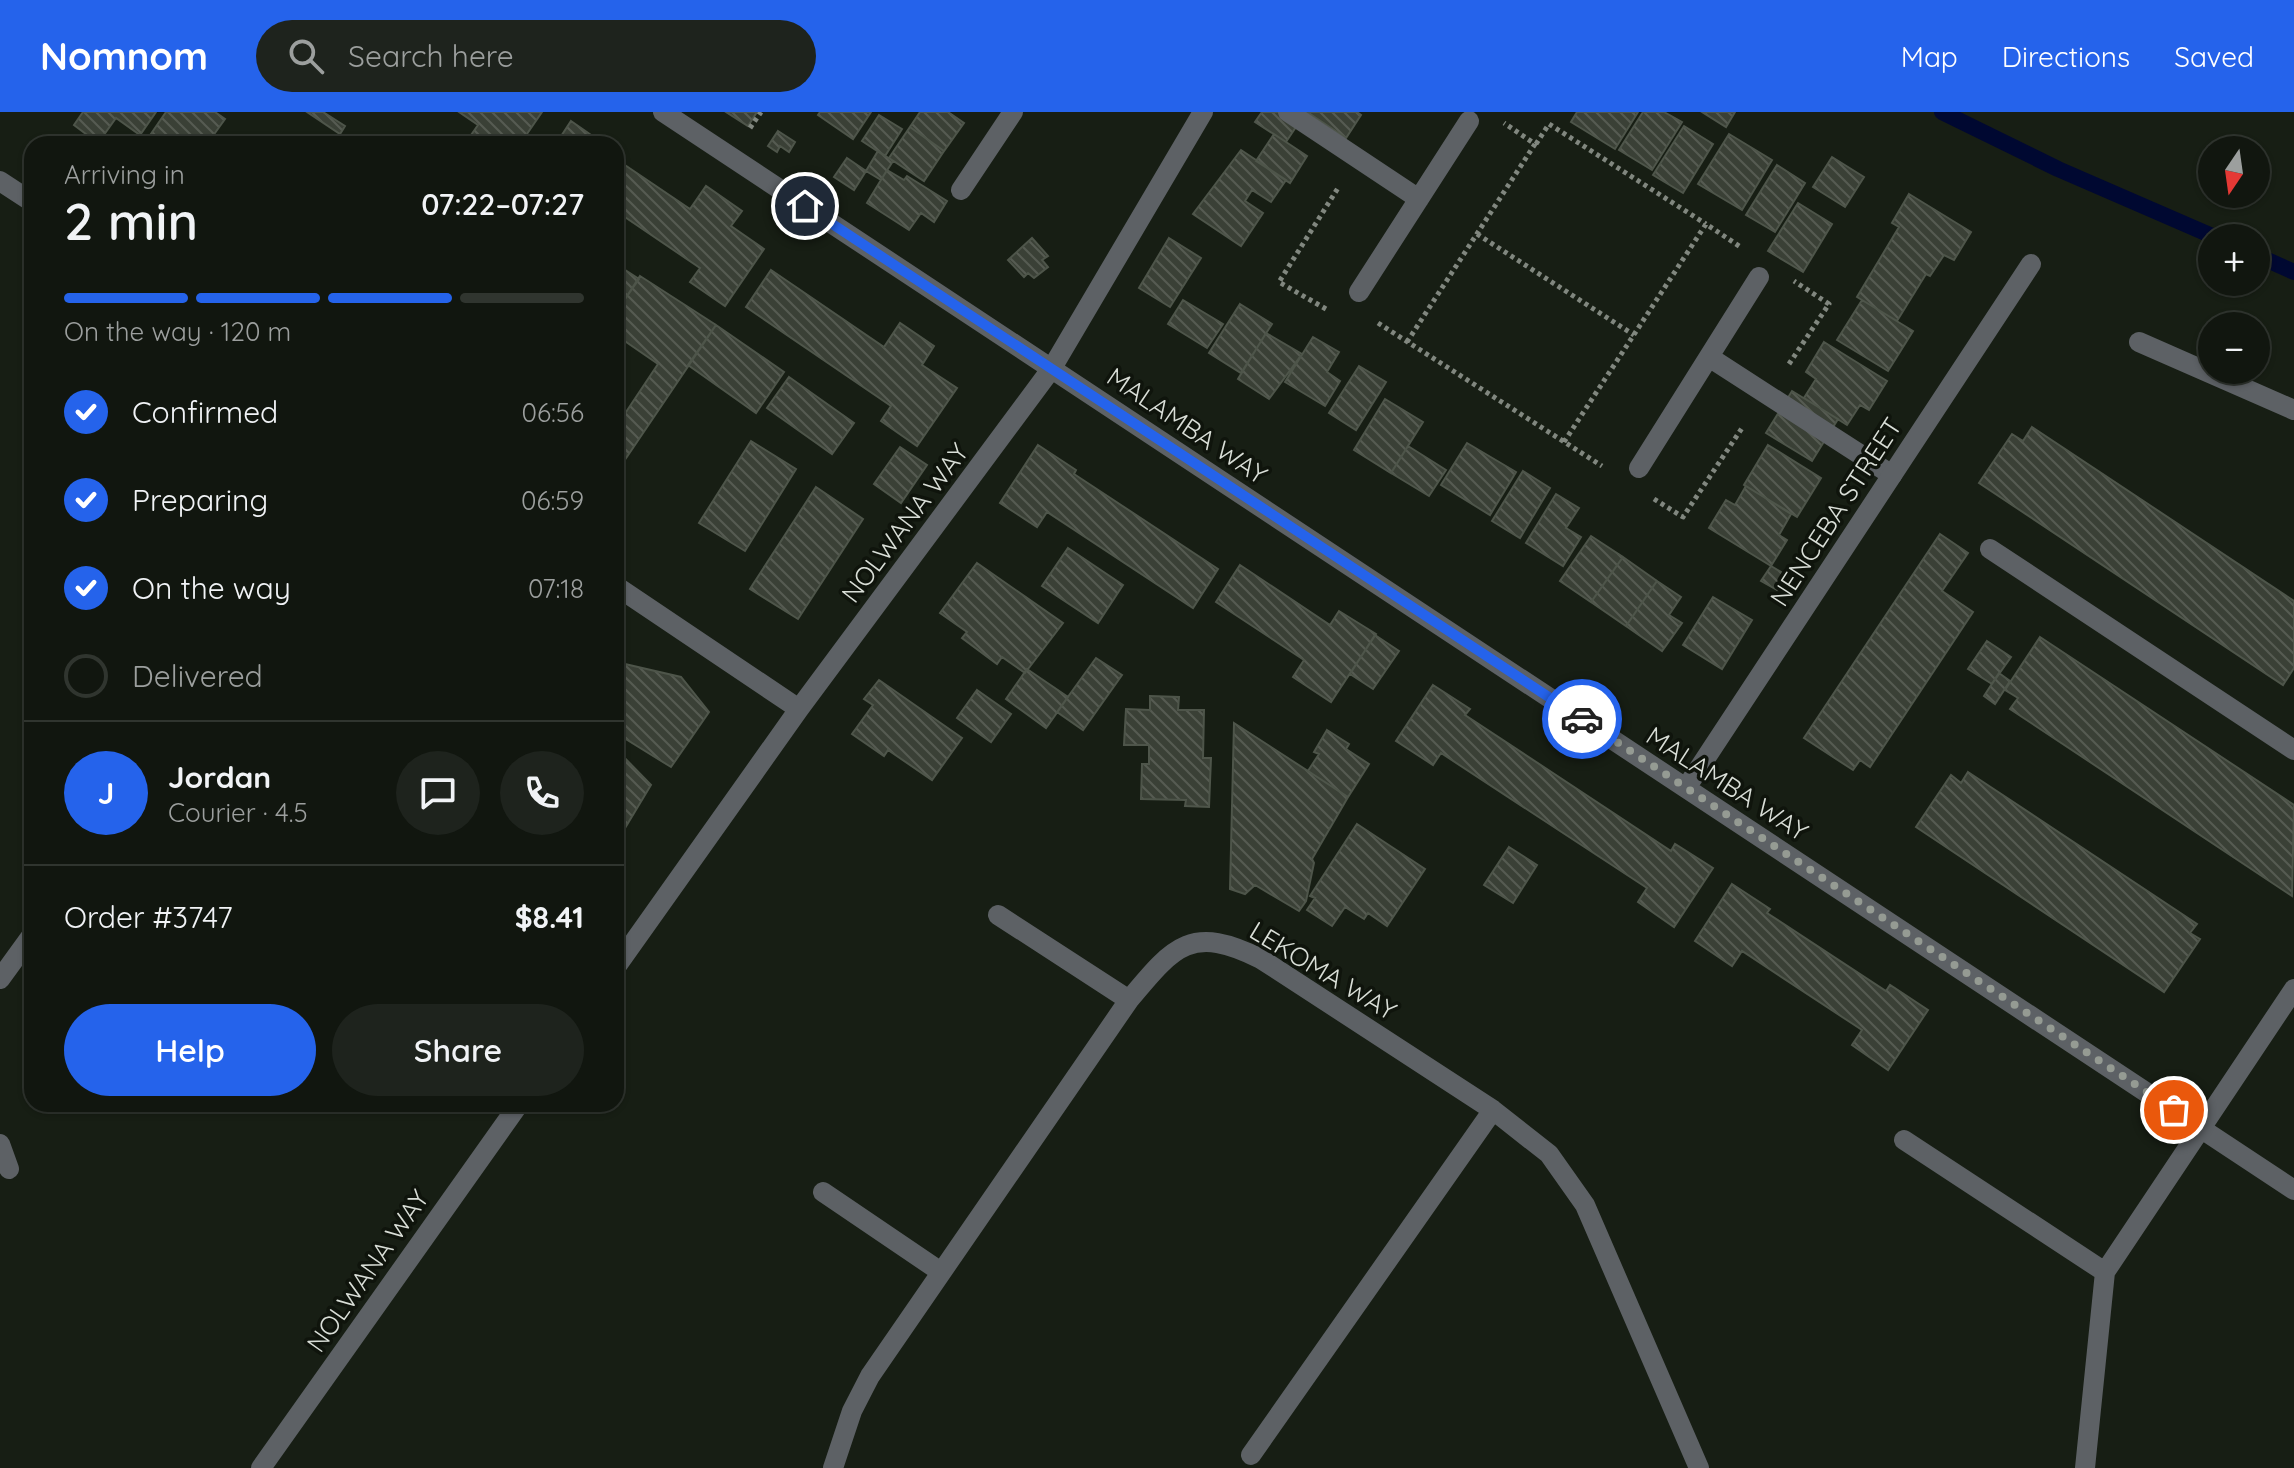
<!DOCTYPE html>
<html lang="en">
<head>
<meta charset="utf-8">
<style>
  body { margin:0; font-family:Quicksand,sans-serif; background:#1e231d; color:#f1f3f6; height:100vh; display:flex; flex-direction:column; font-size:30px; white-space:nowrap }
  * { box-sizing:border-box; margin:0 }
  p { font-size:26px; color:#9c9f9e }
  .icon { flex:none; width:44px; height:44px; fill:none; stroke:currentColor; stroke-width:2; stroke-linecap:round; stroke-linejoin:round }
  .map { position:relative; flex:1; overflow:hidden }
  .panel { position:absolute; left:24px; top:24px; width:600px; height:976px; display:flex; flex-direction:column; background:#11160f; border-radius:24px; box-shadow:0 2px 6px #0004,0 0 0 2px #30352f }
  .panel>* { flex:none }
  .needle { width:52px; rotate:193deg }
  .tools { position:absolute; left:2198px; top:24px; display:grid; gap:16px }
  .tools a { display:grid; place-items:center; width:72px; height:72px; border-radius:50%; background:#11160f; box-shadow:0 2px 6px #0004,0 0 0 2px #30352f; font-size:40px }
  .pin { position:absolute; display:grid; place-items:center; width:68px; height:68px; color:#fff; margin:-34px; border:4px solid #fff; border-radius:50%; box-shadow:0 2px 8px #0007 }
  .courier { position:absolute; display:grid; place-items:center; width:80px; height:80px; margin:-40px; border:6px solid #2563eb; border-radius:50%; background:#fff; color:#222; box-shadow:0 2px 10px #0007 }
  .overview em { font-style:normal; font-weight:600 }
  .overview div { display:flex; flex-direction:column-reverse }
  .overview { display:flex; align-items:center; justify-content:space-between; height:136px; padding:0 40px }
  h1 { font-size:52px; font-weight:600; line-height:60px }
  .bar { display:grid; grid-template-columns:repeat(4,1fr); gap:12px 8px; align-content:center; height:96px; padding:0 40px }
  .bar i { height:10px; border-radius:6px; background:#30352f }
  .bar .selected { background:#2563eb }
  .bar p { grid-column:span 4 }
  .line { display:flex; align-items:center; gap:20px; padding:0 40px; border-top:2px solid #30352f }
  .line div { flex:1 }
  .round { display:grid; place-items:center; flex:none; width:84px; height:84px; border-radius:42px; background:#1e231d }
  ol { padding:0 40px; list-style:none }
  li { display:flex; align-items:center; gap:24px; height:88px }
  li p { margin-inline-start:auto }
  li .icon { padding:8px; border-radius:50%; background:#2563eb; color:#fff; stroke-width:4 }
  li:last-child { color:#9c9f9e }
  li i { width:44px; height:44px; border:4px solid #30352f; border-radius:50% }
  .button { display:flex; gap:16px; margin-top:auto; padding:16px 40px }
  .button a { flex:1; height:92px; border-radius:48px; background:#2563eb; color:#fff; font-size:32px; font-weight:600; line-height:92px; text-align:center }
  .button a+a { background:#1e231d; color:#f1f3f6 }
  header { display:flex; align-items:center; gap:48px; box-sizing:border-box; height:112px; padding:0 40px; background:#2563eb; color:#fff }
  header strong { font-size:38px }
  nav { display:flex; gap:44px; margin-inline-start:auto; font-size:28px }
  .search { width:560px; height:72px; background:#1e231d; display:flex; align-items:center; gap:20px; box-sizing:border-box; padding:0 28px; border-radius:44px; color:#9c9f9e; font-size:30px }
  .map>svg:first-child { display:block }
  .lines { fill:none; stroke-linecap:round; stroke-linejoin:round }
  .stream { stroke:#000831; stroke-width:16 }
  .building { fill:url(#building-back-hatch); stroke:#4e554a; stroke-width:2 }
  .path { stroke:#81877f; stroke-width:5; stroke-dasharray:4 4; stroke-linecap:butt }
  .lane { stroke:#5d6165; stroke-width:20 }
  .street { stroke:#5d6165; stroke-width:20 }
  .done { stroke:#959b93; stroke-width:8; stroke-dasharray:0 14.4 }
  .route { stroke:#2563eb; stroke-width:10 }
  .labels { text-anchor:middle; stroke-width:7; stroke-linejoin:round; paint-order:stroke }
  .street-label { font-size:26px; fill:#d9ded7; stroke:#0f140c }
</style>
</head>
<body>
<header>
<strong>Nomnom</strong>
<div class="search"><svg class="icon" aria-label="search" viewBox="0 0 24 24"><circle cx="10" cy="10" r="6"/><path d="M15 15l6 6"/></svg>Search here</div>
<nav><a>Map</a><a>Directions</a><a>Saved</a></nav>
</header>
<div class="map">
<svg width="2294" height="1356" viewBox="0 0 2294 1356">
  <defs>
    <pattern id="building-back-hatch" width="6" height="6" patternUnits="userSpaceOnUse" patternTransform="scale(2)"><rect width="6" height="6" fill="#3a4036"/><path d="M-1 5l2 2M0 0l6 6M5-1l2 2" fill="none" stroke="#565b52"/></pattern>
  </defs>
  <rect width="100%" height="100%" fill="#171e14"/>
  <g class="lines">
    <!-- stream -->
    <path class="stream" d="M1942,0L2058,57L2217,126
      M2256,143L2294,160"/>
  </g>
  <!-- building -->
  <path class="building" d="M83,0H156L140,23L116,6L98,31L74,13Z
    M166,0H215L225,7L207,32H144Z
    M307,0H323L345,14L340,22Z
    M459,0H542L520,32H478L469,26L478,13Z
    M726,0H757L748,14Z
    M820,0H871L853,27L818,3Z
    M920,0H948L964,11L944,39L910,15Z
    M1262,0H1306L1286,30L1255,10Z
    M1307,0H1357L1361,3L1346,26Z
    M1577,0H1638L1615,37L1571,10Z
    M1643,0H1664L1682,10L1652,58L1619,38Z
    M1702,0H1735L1726,15Z
    M879,3L902,17L885,44L862,29Z
    M571,9L604,32H556Z
    M1684,14L1713,32L1683,81L1653,63Z
    M910,15L944,39L924,69L889,46Z
    M778,19L795,30L789,40L780,34L777,40L768,34Z
    M340,22L354,32H333Z
    M1274,22L1307,44L1290,71L1256,49Z
    M1729,22L1772,48L1742,98L1698,72Z
    M1241,38L1286,68L1271,90L1252,78L1245,89L1263,101L1241,134L1193,102Z
    M878,39L893,49L881,68L866,59Z
    M1832,45L1864,65L1845,95L1813,75Z
    M847,46L866,59L854,78L834,65Z
    M616,47L690,97L706,74L742,99L731,114L764,137L725,194L690,170L700,156L616,99Z
    M1777,53L1805,71L1775,120L1746,103Z
    M887,58L904,68L907,64L947,89L934,110L921,101L909,118L867,91Z
    M1909,82L1971,120L1954,148L1944,143L1930,164L1926,162L1897,209L1857,185L1899,115L1892,111Z
    M1798,91L1832,112L1803,160L1768,139Z
    M1032,126L1048,144L1042,148L1048,155L1034,166L1028,161L1024,165L1008,148Z
    M1169,126L1201,146L1170,195L1139,176Z
    M616,152L639,167L616,200Z
    M771,158L884,235L900,211L934,234L922,253L957,276L917,334L881,309L891,294L746,195Z
    M640,164L716,213L616,361V306L620,309L658,252L616,223V201Z
    M1183,188L1223,212L1207,236L1168,212Z
    M1862,188L1913,219L1888,259L1837,228Z
    M1240,192L1272,212L1241,261L1209,241Z
    M716,213L784,260L756,301L688,253Z
    M1266,221L1302,242L1269,287L1238,267Z
    M1313,225L1339,240L1327,260L1340,269L1325,294L1285,270Z
    M1824,230L1887,269L1869,298L1860,293L1847,313L1804,286L1816,267L1806,260Z
    M1359,254L1386,270L1356,318L1329,301Z
    M789,265L854,311L832,342L767,296Z
    M1792,279L1838,307L1812,349L1766,321Z
    M1385,287L1423,310L1391,361L1354,338Z
    M2032,315L2294,489V556L2283,573L1979,371L2012,322L2023,329Z
    M751,329L796,357L745,439L699,411Z
    M1467,331L1516,360L1490,403L1441,373Z
    M1038,333L1076,358L1074,362L1218,457L1193,496L1047,400L1037,415L1000,391Z
    M1768,333L1821,366L1797,405L1744,373Z
    M1408,334L1446,358L1429,384L1391,361Z
    M900,335L927,353L901,391L874,372Z
    M1523,359L1550,376L1520,426L1492,409Z
    M1746,374L1791,402L1779,423L1787,428L1771,454L1709,416L1726,388L1735,393Z
    M816,375L863,407L798,507L750,477Z
    M1556,382L1579,396L1566,416L1581,425L1563,454L1526,431Z
    M1940,422L1968,441L1942,479L1973,500L1870,655L1860,648L1853,658L1804,626Z
    M1591,424L1623,445L1591,490L1560,469Z
    M1068,436L1123,473L1098,511L1042,474Z
    M1623,445L1657,469L1626,514L1591,490Z
    M977,451L1063,511L1025,561L1002,545L997,552L962,526L967,520L940,501Z
    M1240,453L1330,513L1339,499L1376,522L1331,590L1293,565L1304,548L1216,490Z
    M1771,454L1786,463L1777,478L1761,469Z
    M1657,469L1681,485L1669,503L1682,511L1662,539L1626,514Z
    M1713,485L1752,508L1722,557L1683,533Z
    M1375,523L1399,539L1373,577L1350,562Z
    M2040,525L2294,693L2292,784L2010,597L2018,586L2005,578Z
    M1987,529L2011,545L1992,572L1968,557Z
    M1096,546L1122,563L1083,618L1057,600Z
    M625,552L681,565L709,600L671,655L616,621V566Z
    M1027,557L1068,585L1046,616L1006,587Z
    M1999,561L2010,569L1995,592L1984,584Z
    M879,568L962,626L932,668L888,638L884,644L852,622L873,593L864,587Z
    M1433,573L1470,597L1465,603L1671,739L1675,732L1713,756L1674,815L1638,790L1647,776L1441,641L1433,653L1396,629Z
    M977,578L1011,602L991,630L957,606Z
    M1150,584L1179,585L1178,598H1204L1203,646H1211L1209,695L1185,694L1186,688L1141,687L1142,652H1149V633H1124L1126,597L1150,598Z
    M1234,611L1348,685L1312,747L1314,751L1306,789L1299,799L1255,773L1245,782L1230,777Z
    M1327,618L1349,632L1346,637L1369,652L1348,685L1308,659L1319,642L1314,640Z
    M616,637L651,673L619,726L616,724Z
    M1968,660L2197,812L2190,821L2200,827L2164,880L1916,715L1951,663L1961,671Z
    M1357,712L1425,757L1387,814L1368,801L1364,807L1345,795L1332,814L1307,798L1315,786L1310,784Z
    M1509,735L1537,753L1513,791L1484,773Z
    M1732,772L1770,797L1767,801L1886,879L1890,873L1928,898L1888,958L1852,933L1862,918L1742,839L1732,854L1695,829Z"/>
  <g class="lines">
    <!-- path -->
    <path class="path" d="M750,16L761,0
      M1536,32L1549,12L1706,112
      M1477,122L1634,223
      M1326,197L1279,170L1338,76
      M1378,211L1602,354
      M1407,230L1535,32L1504,11
      M1789,252L1829,192L1794,169
      M1564,330L1706,112L1742,136
      M1654,387L1683,405L1742,316"/>
    <!-- lane -->
    <path class="lane" d="M1288,0L1419,87
      M1359,180L1469,9
      M1709,245L1892,363
      M1639,356L1759,165
      M0,1032L9,1057"/>
    <!-- street -->
    <path class="street" d="M663,0L2294,1078
      M0,69L32,90
      M961,78L1013,0
      M2139,230L2294,298
      M1990,437L2294,638
      M616,474L799,597
      M1686,676L2031,152
      M998,803L1129,888
      M616,855L799,597L1052,256L1203,0
      M0,867L32,823
      M1904,1028L2105,1160L2085,1356
      M823,1080L941,1160
      M2105,1160L2294,877
      M1251,1343L1493,998
      M261,1356L519,992
      M833,1356L852,1299L870,1264L1129,888C1174,834 1191,812 1261,847L1493,998L1549,1042L1585,1093L1699,1356"/>
  </g>
  <g class="lines">
    <!-- done -->
    <path class="done" d="M1582,607L2174,998"/>
    <!-- route -->
    <path class="route" d="M805,94L1582,607"/>
  </g>
  <g class="labels">
    <!-- street labels -->
    <g class="street-label">
      <text transform="translate(1187 314) rotate(34)" y="9">MALAMBA WAY</text>
      <text transform="translate(1836 400) rotate(-57)" y="9">NENCEBA STREET</text>
      <text transform="translate(905 411) rotate(-53)" y="9">NOLWANA WAY</text>
      <text transform="translate(1727 672) rotate(33)" y="9">MALAMBA WAY</text>
      <text transform="translate(1323 859) rotate(31)" y="9">LEKOMA WAY</text>
      <text transform="translate(368 1159) rotate(-55)" y="9">NOLWANA WAY</text>
    </g>
  </g>
</svg>
<div class="tools">
<a><svg class="needle" viewBox="-14 -14 28 28"><path d="M0-13l5 13h-10z" fill="#e53935"/><path d="M0 13l5-13h-10z" fill="#9c9f9e"/></svg></a>
<a>+</a>
<a>−</a>
</div>
<div class="pin" style="left:2174px;top:998px;background:#ea580c"><svg class="icon" aria-label="bag" viewBox="0 0 24 24"><path d="M5 8h14l-1 12H6zM9 8a3 3 0 0 1 6 0"/></svg></div>
<div class="pin" style="left:805px;top:94px;background:#1f2937"><svg class="icon" aria-label="home" viewBox="0 0 24 24"><path d="M3 11l9-7 9 7M6 9v11h12V9"/></svg></div>
<div class="courier" style="left:1582px;top:607px"><svg class="icon" aria-label="car" viewBox="0 0 24 24"><path d="M5 17H2v-5l4-1 3-4h7l3 4 3 1v5h-3M9 17h6M6 11h13"/><circle cx="7" cy="17" r="2"/><circle cx="17" cy="17" r="2"/></svg></div>
<section class="panel">
<div class="overview"><div><h1>2 min</h1><p>Arriving in</p></div><em>07:22–07:27</em></div>
<div class="bar"><i class="selected"></i><i class="selected"></i><i class="selected"></i><i></i><p>On the way · 120 m</p></div>
<ol>
<li><svg class="icon" aria-label="check" viewBox="0 0 24 24"><path d="M5 12l5 5 9-10"/></svg>Confirmed<p>06:56</p></li>
<li><svg class="icon" aria-label="check" viewBox="0 0 24 24"><path d="M5 12l5 5 9-10"/></svg>Preparing<p>06:59</p></li>
<li><svg class="icon" aria-label="check" viewBox="0 0 24 24"><path d="M5 12l5 5 9-10"/></svg>On the way<p>07:18</p></li>
<li><i></i>Delivered</li>
</ol>
<div class="line" style="height:144px"><b class="round" style="background:#2563eb;color:#fff">J</b><div><b>Jordan</b><p>Courier · 4.5</p></div><a class="round"><svg class="icon" aria-label="chat" viewBox="0 0 24 24"><path d="M4 5h16v11H9l-5 4z"/></svg></a><a class="round"><svg class="icon" aria-label="phone" viewBox="0 0 24 24"><path d="M5 4h4l2 5-3 2q2 4 5 5l2-3 5 2v4C11 20 4 13 5 4z"/></svg></a></div>
<div class="line" style="height:104px"><div>Order #3747</div><b>$8.41</b></div>
<div class="button"><a>Help</a><a>Share</a></div>
</section>
</div>
</body>
</html>
